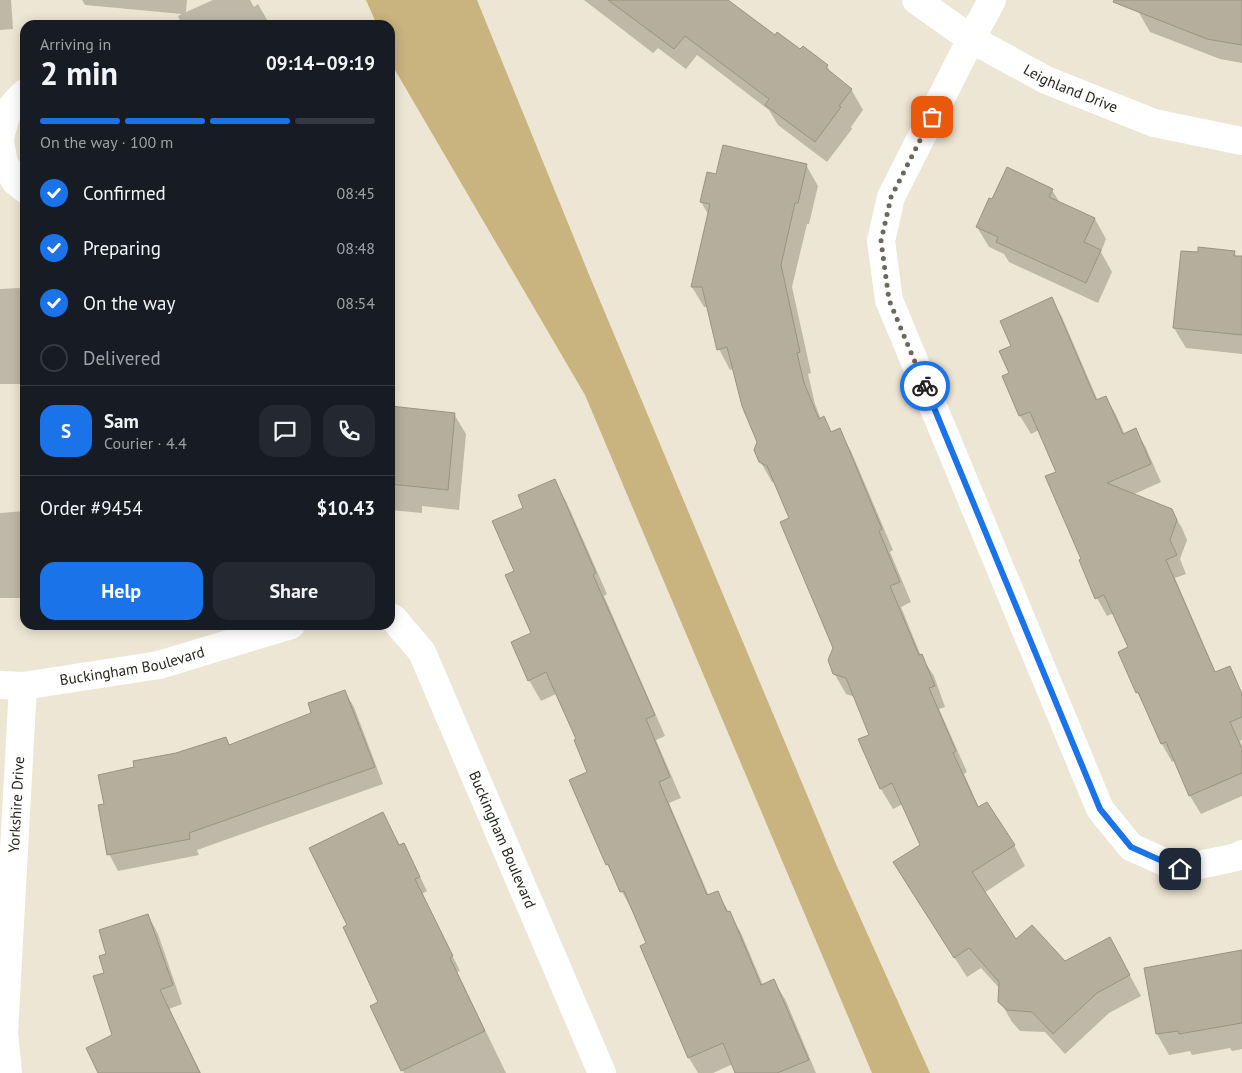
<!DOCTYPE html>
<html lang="en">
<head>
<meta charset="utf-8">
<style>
  body { margin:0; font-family:"PT Sans",sans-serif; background:#242831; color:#f1f3f6; height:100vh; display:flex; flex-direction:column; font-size:19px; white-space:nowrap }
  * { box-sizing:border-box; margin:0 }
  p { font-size:16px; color:#9ea1a6 }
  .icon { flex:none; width:28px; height:28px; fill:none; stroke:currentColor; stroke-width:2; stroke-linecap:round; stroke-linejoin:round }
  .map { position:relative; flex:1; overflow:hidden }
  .drawer { position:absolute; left:20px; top:20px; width:375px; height:610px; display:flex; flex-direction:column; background:#171b24; border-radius:15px; box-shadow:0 2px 12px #0003 }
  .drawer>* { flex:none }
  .pin { position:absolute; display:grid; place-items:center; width:42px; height:42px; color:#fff; margin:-21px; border-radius:10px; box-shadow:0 2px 8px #0006 }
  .courier { position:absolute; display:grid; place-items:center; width:50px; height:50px; margin:-25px; border:4px solid #1a73e8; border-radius:50%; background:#fff; color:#222; box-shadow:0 1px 6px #0007 }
  .summary em { font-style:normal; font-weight:800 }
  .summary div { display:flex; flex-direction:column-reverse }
  .summary { display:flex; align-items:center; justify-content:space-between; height:85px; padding:0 20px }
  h1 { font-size:32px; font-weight:800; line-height:38px }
  .bar { display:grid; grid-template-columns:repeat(4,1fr); gap:8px 5px; align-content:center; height:60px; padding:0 20px }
  .bar i { height:6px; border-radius:4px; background:#363941 }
  .bar .current { background:#1a73e8 }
  .bar p { grid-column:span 4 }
  .line { display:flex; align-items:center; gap:12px; padding:0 20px; border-top:1px solid #363941 }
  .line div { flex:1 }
  .round { display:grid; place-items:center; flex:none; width:52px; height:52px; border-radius:15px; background:#242831 }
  ol { padding:0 20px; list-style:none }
  li { display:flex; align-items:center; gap:15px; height:55px }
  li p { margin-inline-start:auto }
  li .icon { padding:5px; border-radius:50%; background:#1a73e8; color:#fff; stroke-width:4 }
  li:last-child { color:#9ea1a6 }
  li i { width:28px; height:28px; border:2px solid #363941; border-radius:50% }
  .button { display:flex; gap:10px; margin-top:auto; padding:10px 20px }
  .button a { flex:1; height:58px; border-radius:15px; background:#1a73e8; color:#fff; font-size:20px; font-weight:800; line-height:58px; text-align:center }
  .button a+a { background:#242831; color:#f1f3f6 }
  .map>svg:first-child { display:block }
  .green { fill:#c9b37f }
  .shadow { fill:#0003 }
  .building { fill:#b5ae9d; stroke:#9a9382 }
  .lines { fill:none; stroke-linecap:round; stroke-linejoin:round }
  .minor { stroke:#fff; stroke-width:28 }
  .done { stroke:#6d685d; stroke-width:5; stroke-dasharray:0 9 }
  .route { stroke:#1a73e8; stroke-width:6 }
  .labels { text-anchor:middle; stroke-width:4; stroke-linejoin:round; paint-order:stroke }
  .street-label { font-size:15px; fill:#27241d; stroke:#eee6d4 }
</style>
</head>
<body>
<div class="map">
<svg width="1242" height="1073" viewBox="0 0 1242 1073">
  <rect width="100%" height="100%" fill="#eee6d4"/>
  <!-- green -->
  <path class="green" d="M366,0H477L590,277L836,864L930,1073H872L585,395L395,70L390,58V25H377Z"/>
  <!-- shadow -->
  <path class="shadow" d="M0,0H11L13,29L0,30Z
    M82,0H187L186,12L213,0H250L254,7L258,4L270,25H182L178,16L182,14L85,5Z
    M584,0H724L775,37L827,66L832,75L851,89L863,110L851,127L852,129L827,162L778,125L769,110L697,55L686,69L658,48L653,53Z
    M1142,0H1242V63L1220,59L1150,32L1138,11Z
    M806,165L818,186L809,224H807L792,287L811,373L808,374L815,404L821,419L823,418L832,433L839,430L851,451L893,550L890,552L911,602L901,607L921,656L934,676L945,707L939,709L967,772L964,774L979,808L1014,845L1025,866L984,893L1016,941L1065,962L1121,959L1141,996L1109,1013L1065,1054L1045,1032L1020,1031L1012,1022L1000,1001V989L981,968L967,977L906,883L895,863L921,845L903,804L893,809L881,789L860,740L870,736L855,697L846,694L834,673V648L791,518L777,484L772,482L760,461L759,442L734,369L730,370L719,349L709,307H704L692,287L708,214L701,202L717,176Z
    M1052,190L1060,203L1095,219L1106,239L1101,252L1112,272L1098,303L1009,262L1004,254L989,247L977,227Z
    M1234,252L1237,257L1242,258V354L1186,348L1174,328L1199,254Z
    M20,288L25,297V386L24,384H0V289Z
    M1052,299L1062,317L1098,401L1106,397L1116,415L1125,435L1136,430L1146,448L1161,482L1132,495L1171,510L1182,528L1187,540L1180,559L1186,574L1175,578L1216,673L1242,697V740L1240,741L1242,746V796L1201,814L1190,796L1175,760L1172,762L1162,744L1146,708L1137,692L1130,648L1114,613L1107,616L1097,598L1083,560L1058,472L1039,430L1031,434L1020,416L1003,377L1011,374L1013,347Z
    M390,407L454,414L466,434L459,510L422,506V513L390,510Z
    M554,480L566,501L607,594L604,596L665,736L656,740L681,798L669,803L709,896L717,892L741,933L763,985L774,981L786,1001L816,1073H737L733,1064L713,1073H698L689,1058L641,947L648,944L633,912L607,864L589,773L577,740L556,694L541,701L529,680L532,634L516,571L525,509Z
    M25,511V598H0V513Z
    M344,691L354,707L383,784L197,850L199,855L118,871L109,854L105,805L136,768L225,738L230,746L313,714Z
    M383,814L400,846L411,858L427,891L422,894L460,971L457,972L506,1073H404L372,1007L380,1003L348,926Z
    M148,915L158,934L182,1004L169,1009L201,1073H99L113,1036L106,973L108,955Z
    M1242,951V1049L1232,1051L1230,1048L1192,1055L1190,1051L1169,1055L1157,1034L1146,969Z"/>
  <!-- building -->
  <path class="building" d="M608,0H728L775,35L777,32L800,49L803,46L828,65L826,68L852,89L839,106L841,107L815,142L765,105L769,99L685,36L674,49Z
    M1114,0H1242V45L1207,39L1113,2Z
    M723,145L807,164L798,203H795L781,265L800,352L797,353L804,383L819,419L824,416L831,432L840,428L882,529L879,531L900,582L890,586L919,655L922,654L935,686L929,688L956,751L953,753L978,807L987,802L1015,845L972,872L1016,939L1032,925L1065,961L1110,937L1130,975L1097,993L1053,1034L1032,1012L1007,1010L998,1002L999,982L969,948L954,958L893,862L920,845L892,783L880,789L858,739L869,735L846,678L833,674L828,660L833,648L780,522L789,518L767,466L759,462L754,450L757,442L742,406L727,347L717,350L702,287H691L710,204L700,202L707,172L716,174Z
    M1007,167L1053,189L1049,197L1095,218L1084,242L1101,250L1086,283L996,242L998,237L976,227L989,198L992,199Z
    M1198,247L1235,251L1234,256H1242V335L1173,328L1181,251L1198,252Z
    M1052,297L1096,400L1106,396L1123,434L1136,428L1151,464L1107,483L1172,509L1177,520L1170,540L1177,555L1166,560L1215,672L1230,666L1242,694V717L1230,722L1242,749V773L1189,796L1166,742L1161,744L1138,692L1136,693L1118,652L1128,647L1104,595L1095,599L1079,560L1081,559L1045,476L1056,472L1030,412L1019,416L1002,376L1009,373L999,351L1011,346L1000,321Z
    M390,406L455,413L448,490L390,484Z
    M555,479L596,573L593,575L655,715L646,719L670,777L659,782L707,895L718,891L727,912L730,911L761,985L774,979L809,1060L777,1073H735L723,1043L688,1058L640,946L646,943L624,891L620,892L608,864L606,865L569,780L587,772L574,740L576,739L546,672L528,681L511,642L531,633L505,575L514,571L492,521L523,508L518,495Z
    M345,690L375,767L189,833L190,839L107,855L98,805L104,804L98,775L134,767L133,761L176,753L226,737L229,745L311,713L308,703Z
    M383,812L399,845L404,843L420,877L415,879L453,956L450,958L485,1031L401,1071L370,1006L378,1002L343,927L347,925L309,848Z
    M148,914L173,985L160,990L200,1073H98L86,1048L112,1035L93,976L104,973L99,956L106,954L99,930Z
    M1242,950V1023L1179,1034L1178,1031L1156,1034L1144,968Z"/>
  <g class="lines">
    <!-- minor -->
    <g class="minor">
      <path id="s1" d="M916,0L971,39L1046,80L1154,123L1242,141"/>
      <path d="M992,0L971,39L891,197L881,241L889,300L1100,809L1131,847L1180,869L1237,857L1242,854"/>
      <path d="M0,141C4,117 7,109 25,93"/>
      <path d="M0,142L4,163L15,181L25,189"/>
      <path id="s2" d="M390,617L393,618L422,652L602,1073"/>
      <path id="s3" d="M0,685L23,686L159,665L291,625"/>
      <path id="s4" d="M8,1073L4,1033L23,686"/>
    </g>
  </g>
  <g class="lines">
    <!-- done -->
    <path class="done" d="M925,386L889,300L881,241L891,197L932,117"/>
    <!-- route -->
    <path class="route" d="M925,386L1100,809L1131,847L1180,869"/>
  </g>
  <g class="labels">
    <!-- street labels -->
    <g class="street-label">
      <text dy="5" stroke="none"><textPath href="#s1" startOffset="179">Leighland Drive</textPath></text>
      <text dy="5" stroke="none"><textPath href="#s3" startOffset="134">Buckingham Boulevard</textPath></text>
      <text dy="5" stroke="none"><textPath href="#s4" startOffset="269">Yorkshire Drive</textPath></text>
      <text dy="5" stroke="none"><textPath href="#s2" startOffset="252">Buckingham Boulevard</textPath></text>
    </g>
  </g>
</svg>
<div class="pin" style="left:932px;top:117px;background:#ea580c"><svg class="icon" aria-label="bag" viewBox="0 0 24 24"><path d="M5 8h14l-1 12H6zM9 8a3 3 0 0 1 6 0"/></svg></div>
<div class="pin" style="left:1180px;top:869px;background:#1f2937"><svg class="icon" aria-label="home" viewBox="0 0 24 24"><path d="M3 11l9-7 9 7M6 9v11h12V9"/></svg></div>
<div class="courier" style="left:925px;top:386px"><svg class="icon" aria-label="bike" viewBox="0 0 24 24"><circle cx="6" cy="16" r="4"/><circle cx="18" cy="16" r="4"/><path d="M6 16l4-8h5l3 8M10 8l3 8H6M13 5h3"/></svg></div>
<section class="drawer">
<div class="summary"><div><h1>2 min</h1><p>Arriving in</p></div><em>09:14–09:19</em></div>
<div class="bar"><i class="current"></i><i class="current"></i><i class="current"></i><i></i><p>On the way · 100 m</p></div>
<ol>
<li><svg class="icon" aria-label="check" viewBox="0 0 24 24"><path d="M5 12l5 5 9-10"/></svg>Confirmed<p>08:45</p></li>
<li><svg class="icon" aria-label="check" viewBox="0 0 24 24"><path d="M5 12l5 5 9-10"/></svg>Preparing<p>08:48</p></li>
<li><svg class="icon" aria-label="check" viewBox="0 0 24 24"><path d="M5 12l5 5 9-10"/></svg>On the way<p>08:54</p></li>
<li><i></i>Delivered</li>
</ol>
<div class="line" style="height:90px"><b class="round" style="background:#1a73e8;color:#fff">S</b><div><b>Sam</b><p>Courier · 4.4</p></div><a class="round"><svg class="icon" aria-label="chat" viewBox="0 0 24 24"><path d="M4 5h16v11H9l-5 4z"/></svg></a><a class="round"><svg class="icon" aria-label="phone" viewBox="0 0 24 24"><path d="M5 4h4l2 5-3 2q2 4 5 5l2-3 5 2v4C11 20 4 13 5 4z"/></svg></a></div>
<div class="line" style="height:65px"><div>Order #9454</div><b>$10.43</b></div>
<div class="button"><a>Help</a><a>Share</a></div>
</section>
</div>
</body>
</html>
